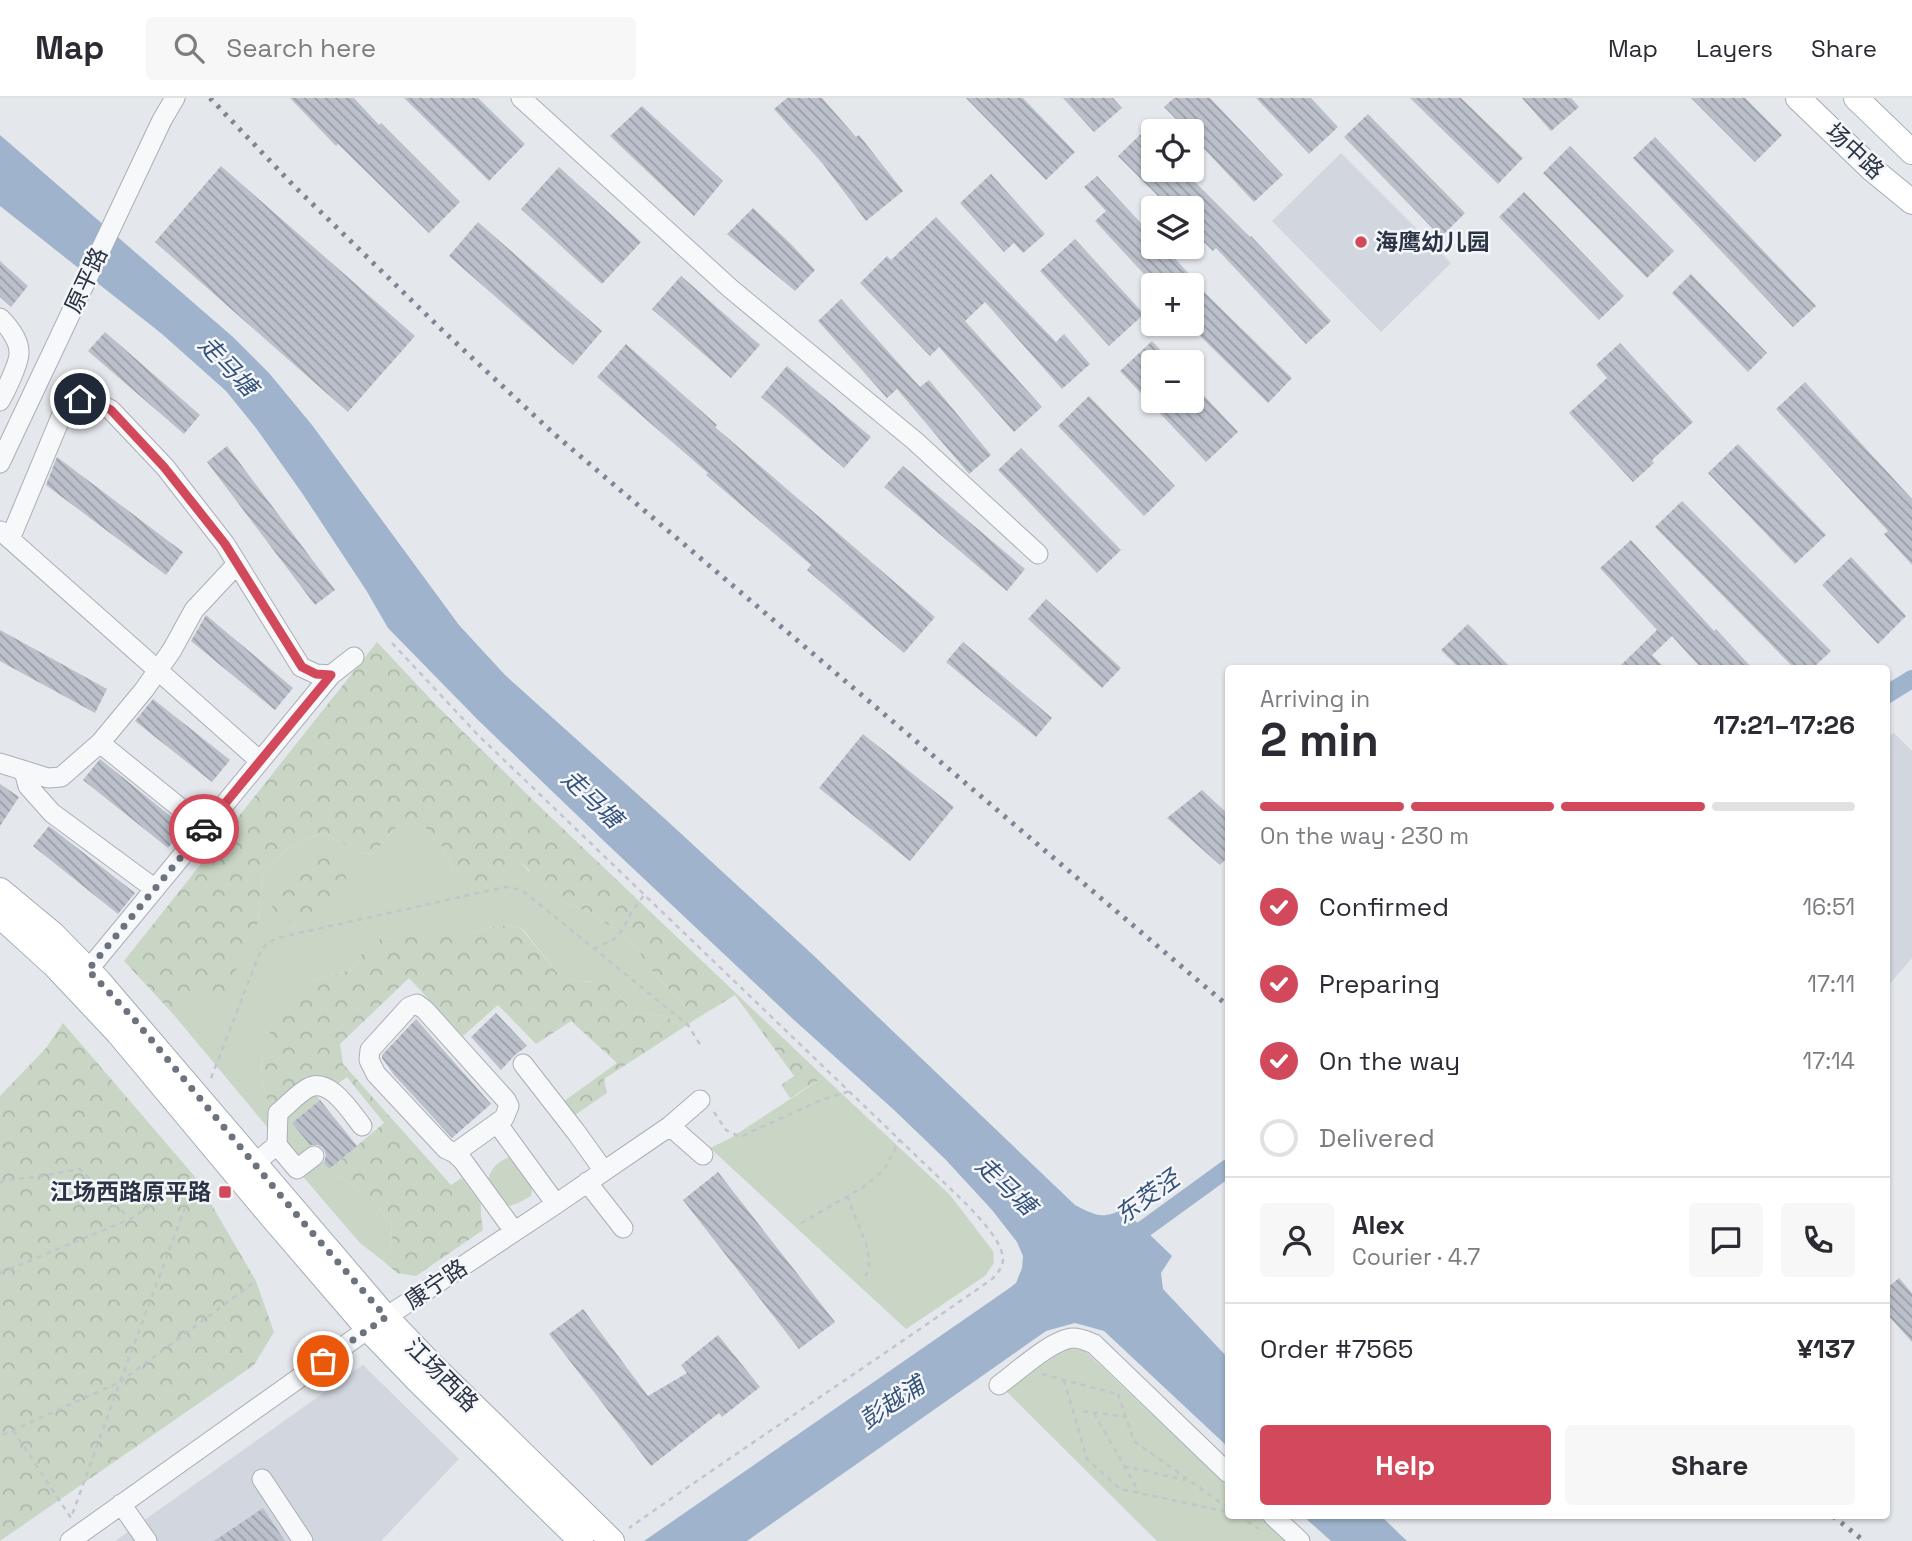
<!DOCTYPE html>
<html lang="en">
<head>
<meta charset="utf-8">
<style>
  body { margin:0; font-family:"Space Grotesk","Noto Sans SC",sans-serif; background:#f7f7f7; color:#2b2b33; height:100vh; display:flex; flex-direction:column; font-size:26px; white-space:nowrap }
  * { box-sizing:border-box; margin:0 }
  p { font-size:23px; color:#7c7c81 }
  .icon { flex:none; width:38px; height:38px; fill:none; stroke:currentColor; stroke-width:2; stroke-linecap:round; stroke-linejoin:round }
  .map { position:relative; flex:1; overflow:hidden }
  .panel { position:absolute; left:1225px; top:567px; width:665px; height:854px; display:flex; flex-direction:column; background:#fff; border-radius:7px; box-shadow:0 2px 5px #0004 }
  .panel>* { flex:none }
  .tools { position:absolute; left:1141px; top:21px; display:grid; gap:14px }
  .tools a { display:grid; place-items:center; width:63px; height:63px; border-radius:7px; background:#fff; box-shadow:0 2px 5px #0004; font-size:35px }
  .pin { position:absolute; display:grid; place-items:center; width:60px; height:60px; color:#fff; margin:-30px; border:4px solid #fff; border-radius:50%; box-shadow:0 2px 7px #0007 }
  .courier { position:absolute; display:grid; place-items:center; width:70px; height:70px; margin:-35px; border:5px solid #d1495b; border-radius:50%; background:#fff; color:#222; box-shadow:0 2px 9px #0007 }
  .summary em { font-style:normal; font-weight:700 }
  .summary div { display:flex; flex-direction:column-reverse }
  .summary { display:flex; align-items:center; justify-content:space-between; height:119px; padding:0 35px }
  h1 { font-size:46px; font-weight:700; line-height:52px }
  .bar { display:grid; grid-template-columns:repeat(4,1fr); gap:10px 7px; align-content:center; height:84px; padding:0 35px }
  .bar i { height:9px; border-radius:5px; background:#e1e1e2 }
  .bar .current { background:#d1495b }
  .bar p { grid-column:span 4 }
  .line { display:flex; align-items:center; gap:18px; padding:0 35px; border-top:2px solid #e1e1e2 }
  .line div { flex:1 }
  .round { display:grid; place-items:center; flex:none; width:74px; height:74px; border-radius:7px; background:#f7f7f7 }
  ol { padding:0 35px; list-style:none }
  li { display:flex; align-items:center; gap:21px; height:77px }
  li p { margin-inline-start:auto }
  li .icon { padding:7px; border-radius:50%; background:#d1495b; color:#fff; stroke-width:4 }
  li:last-child { color:#7c7c81 }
  li i { width:38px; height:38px; border:4px solid #e1e1e2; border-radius:50% }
  .action { display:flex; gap:14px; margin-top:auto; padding:14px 35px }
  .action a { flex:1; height:80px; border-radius:7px; background:#d1495b; color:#fff; font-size:28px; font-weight:700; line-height:80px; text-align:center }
  .action a+a { background:#f7f7f7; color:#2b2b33 }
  header { display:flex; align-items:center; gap:42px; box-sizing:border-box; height:98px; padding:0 35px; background:#fff; border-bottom:2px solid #e1e1e2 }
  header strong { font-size:33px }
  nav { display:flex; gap:38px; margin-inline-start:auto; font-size:24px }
  .search { width:490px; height:63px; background:#f7f7f7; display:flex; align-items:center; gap:18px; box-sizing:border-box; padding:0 24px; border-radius:7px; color:#7c7c81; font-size:26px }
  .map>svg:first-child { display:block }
  .built { fill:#d2d6de }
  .green { fill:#c9d6c5 }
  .forest { fill:url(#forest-crowns) }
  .water { fill:#9fb4cc }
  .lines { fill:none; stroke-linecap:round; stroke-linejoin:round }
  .canal { stroke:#9fb4cc; stroke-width:18 }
  .building { fill:url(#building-back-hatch) }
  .minor-casing { stroke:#a9aeb7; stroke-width:21 }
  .major-casing { stroke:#a3abb8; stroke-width:26 }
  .path { stroke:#c2c5cb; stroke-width:2.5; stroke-dasharray:5 5; stroke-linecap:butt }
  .minor { stroke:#f7f8fa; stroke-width:19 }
  .major { stroke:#fff; stroke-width:24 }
  .rail { stroke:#7d8696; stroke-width:5; stroke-dasharray:3.5 7; stroke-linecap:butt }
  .done { stroke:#6c737f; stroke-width:7; stroke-dasharray:0 12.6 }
  .route { stroke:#d1495b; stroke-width:9 }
  .poi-dot { fill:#d1495b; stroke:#f4f6f9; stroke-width:2.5 }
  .labels { text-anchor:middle; stroke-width:5; stroke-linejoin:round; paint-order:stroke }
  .street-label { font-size:23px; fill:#2b3445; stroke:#f4f6f9 }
  .poi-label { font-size:23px; font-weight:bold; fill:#2b3445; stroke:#f4f6f9; text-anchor:start }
  .water-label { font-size:24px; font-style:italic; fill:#34527a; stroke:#f4f6f9 }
</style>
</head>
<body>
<header>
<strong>Map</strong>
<div class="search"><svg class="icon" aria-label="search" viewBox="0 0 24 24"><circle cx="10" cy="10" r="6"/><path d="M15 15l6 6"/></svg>Search here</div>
<nav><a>Map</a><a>Layers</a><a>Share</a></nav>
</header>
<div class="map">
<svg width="1912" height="1443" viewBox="0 0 1912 1443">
  <defs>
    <pattern id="forest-crowns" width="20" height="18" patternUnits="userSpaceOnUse" patternTransform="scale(1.75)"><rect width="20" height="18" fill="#c9d6c5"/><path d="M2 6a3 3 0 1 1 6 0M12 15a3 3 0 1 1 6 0" fill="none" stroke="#adb8ab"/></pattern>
    <pattern id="building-back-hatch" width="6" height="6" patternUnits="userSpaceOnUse" patternTransform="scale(1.75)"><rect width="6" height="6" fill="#bbc0ca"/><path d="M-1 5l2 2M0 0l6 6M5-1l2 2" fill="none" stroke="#989da6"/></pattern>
  </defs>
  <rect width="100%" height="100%" fill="#e4e7ec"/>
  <!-- built -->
  <path class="built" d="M1341,55L1451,165L1381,234L1272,123Z
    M1894,635L1912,653V860L1887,889L1886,640Z
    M363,1267L459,1361L381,1443H115Z"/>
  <!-- green -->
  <path class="green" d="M398,727H423L444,751L455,780L490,784L505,768L520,764L554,800L593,816L632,844L653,874L696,921L684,929L663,918L632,914L617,894L590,883H576L557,875L523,831L508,827L491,829L470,837L380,841L364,853L351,872L307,884L268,942L261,956L262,982L269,1010L268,1030L174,917L258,824L262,778L287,751L323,734L358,754L373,756Z
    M824,979L950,1097L993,1153L994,1165L985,1178L906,1231L710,1050L729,1041Z
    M315,995L320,1002L292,1025L313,1050L296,1063L282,1046L285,1019Z
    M512,1058L533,1089L531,1098L518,1105L509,1108L503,1106L488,1082C491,1069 500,1062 512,1058Z
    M320,1059L329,1071L369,1099L391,1125L392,1146L382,1162L360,1145L300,1075Z
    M1061,1250L1084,1252L1228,1389V1418H1259L1286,1443H1157L1006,1293Z"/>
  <!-- forest -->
  <path class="forest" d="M377,544L437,608L536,705L824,979L790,1000L781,987L794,978L735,897L696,921L653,874L632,844L593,816L554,800L533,788L529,772L520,764L505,769L490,784L463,788L455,780L444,751L423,727H398L373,756L358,754L323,734L287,751L262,778L258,824L226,893L192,898L174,917L124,863Z
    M315,756L330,759L346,778L347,795C331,814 311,820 287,824L274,815L270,800C284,776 291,769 315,756Z
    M508,827L522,831L557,875L576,883L605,884L617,894L632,914L663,918L684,929L604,981L607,995L575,1017L564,1003L617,965L571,923L536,946L498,907L463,938L409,880L340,946L343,966L451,1087L462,1080L481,1106V1117L483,1132L416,1178L397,1175L382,1162L392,1146L391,1125L369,1099L329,1071L384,1025L347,979L335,988L306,981L269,1010L262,982L261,956L276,921L293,898L307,884L351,872L364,853L380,841L431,837H470L491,829Z
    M63,925L196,1080L256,1183L274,1234L254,1267L0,1443V998L46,950Z"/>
  <!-- water -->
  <path class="water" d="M0,37L233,239L269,275L312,327L459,527L505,577L664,720L812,856L1075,1107C1095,1117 1102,1122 1123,1111L1172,1158L1161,1175L1163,1191L1228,1260V1349L1104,1233L1075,1225L1046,1233L747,1443H644L1011,1189L1016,1185L1022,1170L1023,1158L1017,1144L992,1112L945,1061L894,1012L794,922L606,745L478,622L388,530L366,492L302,395L256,330L226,293L162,236L0,108Z
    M1303,1418H1381L1407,1443H1331Z"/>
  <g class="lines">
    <!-- canal -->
    <path class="canal" d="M1886,597L1912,581
      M1126,1144L1228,1070"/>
  </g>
  <!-- building -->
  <path class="building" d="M290,0H354L379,27L381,25L460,104L429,135L338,46L336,48Z
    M404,0H478L525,46L489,83Z
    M787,0H822L856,39L859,37L903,93L866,123L823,66L774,11Z
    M966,0H1023L1075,54L1046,82Z
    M1063,0H1113L1122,10L1094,34Z
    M1174,0H1210L1283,77L1254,104L1192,38V33H1188L1164,9Z
    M1256,0H1311L1338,29L1309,56Z
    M1410,0H1461L1523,60L1498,86Z
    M1522,0H1571L1579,9L1551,33Z
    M1691,0H1745L1782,37L1755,64Z
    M642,8L723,83L694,118L610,38Z
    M1368,16L1465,115L1441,139L1344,39Z
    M1144,33L1153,42V72H1183L1250,139L1251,138L1331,223L1306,246L1216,150L1213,153L1192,132V110H1170L1118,58Z
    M1655,39L1816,208L1793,229L1633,60Z
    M1570,48L1674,153L1647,180L1543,75Z
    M221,68L415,238L348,314L155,144Z
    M559,69L641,144L602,186L521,111Z
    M991,76L1045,136L1023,155L1014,145L1004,154L960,105Z
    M1097,78L1153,138V149H1164L1193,180L1186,187H1154L1095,123L1106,113L1084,89Z
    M1524,94L1624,198L1599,222L1499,119Z
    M753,110L791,146L815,172L795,193L727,136Z
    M936,119L1056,244L1064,236L1090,266L1062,291L985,204L965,223L1042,309L1014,334L939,249L930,258L860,185L887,158L891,162Z
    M478,124L602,233L573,267L449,158Z
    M1075,141L1144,216L1109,248L1040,173Z
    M0,163L28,188L11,209L0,199Z
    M1691,176L1767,255L1748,274L1672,195Z
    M681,178L760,247L731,280L652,211Z
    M1192,182L1292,280L1268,305L1192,230Z
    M841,201L920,289L929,282L991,357L969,376L897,291L887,300L818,223Z
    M105,234L200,317L184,336L88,253Z
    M1152,243L1172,264H1153V303H1192V285L1238,334L1206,364L1120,273Z
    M1620,245L1693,324L1652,362L1654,365L1633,384L1569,315L1607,280L1596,267Z
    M626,246L717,327L715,329L935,519L904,555L807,472L811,467L706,377L708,375L597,279Z
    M787,268L871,339L844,370L761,299Z
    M1805,284L1912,401V467L1884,436L1888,433L1776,311Z
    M1089,298L1175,388L1144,418L1058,328Z
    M1738,346L1826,437L1795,466L1708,375Z
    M227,348L335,492L315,507L207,364Z
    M1021,350L1121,452L1097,475L998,372Z
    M57,359L183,454L166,477L46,387Z
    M903,368L1025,471L1007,493L884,389Z
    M1682,403L1831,553L1813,570H1794L1655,429Z
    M1631,442L1714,533L1716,531L1752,570H1701L1672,538L1652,557L1665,570H1618L1657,532L1600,470Z
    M1851,459L1906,518L1878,546L1822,487Z
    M1046,501L1121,570L1102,590L1028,521Z
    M206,517L293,590L275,612L191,543Z
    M1468,526L1511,570H1459L1441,552Z
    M0,532L107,591L95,615L0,563Z
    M963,544L1052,620L1036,639L946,564Z
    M153,601L230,662L212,684L135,623Z
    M863,636L954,709L910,763L819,690Z
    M100,661L184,729L168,750L83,682Z
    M0,686L19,699L0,728Z
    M1202,692L1228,716V759L1220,767L1167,720Z
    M49,728L135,795L118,816L33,748Z
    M496,915L527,948L515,957L501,972L471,939Z
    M416,921L491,1006L452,1040L394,977L382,960V957Z
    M320,1002L357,1048L329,1071L324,1065L326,1057L323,1050L318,1047H310L292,1025Z
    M718,1074L835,1224L799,1251L683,1102Z
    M1899,1180L1912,1195V1244L1886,1215V1191Z
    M583,1211L648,1298L687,1275L681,1267L718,1237L760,1289L722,1319L719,1315L651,1368L549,1236Z
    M263,1410L285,1443H214Z"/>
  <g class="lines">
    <defs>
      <path id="minor" d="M521,0L731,191L915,343L1038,456
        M0,220C8,228 19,242 19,254C20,264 5,294 0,303
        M0,365L162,22L175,0
        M1,433L260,663
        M10,441L63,314L80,301H91L111,312L165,369L225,446L301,569L316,576L331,577L354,559
        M100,645L205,730
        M0,665L48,680L61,679L100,645L144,592L172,552L194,512L237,466
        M24,673L28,688L52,715L155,791
        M88,872L331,577
        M523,966L576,1034L604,1073
        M497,1025L556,1106
        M670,1028L703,1057
        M277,1047L297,1071L314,1058
        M455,1055L504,1020L509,1008L506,1002L425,912L417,906L409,909L370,952L369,962L376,976L446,1051L455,1055L463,1063L514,1133
        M254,1066L277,1047L278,1015C288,1007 297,996 308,990C329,978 351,1014 362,1028
        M587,1084L623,1130
        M999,1287C1016,1275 1052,1241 1073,1240C1081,1240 1087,1243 1094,1246L1228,1375
        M262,1381L303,1443
        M121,1406L147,1443
        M1273,1418L1300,1443
        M70,1443L368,1231L556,1106L670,1028L700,1002"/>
      <path id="major" d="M1798,0L1873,72L1912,104
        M1856,0L1912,54
        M0,792L53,836L99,883L386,1219L433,1268L612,1443
        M0,818L55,868L118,935L270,1117L368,1231L418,1283L581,1443"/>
    </defs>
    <!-- minor casing -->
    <use href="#minor" class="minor-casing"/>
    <!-- major casing -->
    <use href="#major" class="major-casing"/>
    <!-- path -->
    <path class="path" d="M392,545L478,637L957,1097C971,1111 1003,1141 1003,1162C1002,1170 998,1175 992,1181C872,1265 749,1346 629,1430
      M594,851L616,840L623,831L631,815L644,797
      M211,980L259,857L266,846L277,840L505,789L522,792L688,927L701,948
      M714,1014L726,1032L740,1039L821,1002L850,993
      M0,1085L4,1082L37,1079L80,1071L128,1119
      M847,1098L868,1151L869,1169L864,1183
      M801,1125L862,1090L884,1072L900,1041
      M0,1175L130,1121L196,1080L120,1284L0,1338
      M1042,1276L1117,1296
      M1064,1282L1087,1361L1120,1391L1228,1414
      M1118,1296L1134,1343L1228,1410
      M1083,1313L1126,1319
      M1094,1315L1139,1394
      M13,1332L71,1420L120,1284L256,1183
      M1124,1368L1185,1382
      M1239,1418L1259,1431"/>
    <!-- minor -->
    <use href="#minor" class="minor"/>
    <!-- major -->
    <use href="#major" class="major"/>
    <!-- rail -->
    <path class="rail" d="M210,0L293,87L441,231L553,335L1228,908
      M1833,1418L1864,1443"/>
  </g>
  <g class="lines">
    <!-- done -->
    <path class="done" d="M204,731L88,872L134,921L301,1122L386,1219L323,1263"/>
    <!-- route -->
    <path class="route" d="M80,301L91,300L111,312L164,369L225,446L302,569L316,576L331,577L204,731"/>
  </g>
  <!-- markers -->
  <g class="poi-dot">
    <circle cx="1361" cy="144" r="7"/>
    <rect x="218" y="1087" width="14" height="14" rx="3.5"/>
  </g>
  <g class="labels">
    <!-- street labels -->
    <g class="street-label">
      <text transform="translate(1855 53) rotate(43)" y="8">场中路</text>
      <text transform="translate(86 182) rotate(-65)" y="8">原平路</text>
      <text transform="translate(436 1186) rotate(-34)" y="8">康宁路</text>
      <text transform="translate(442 1277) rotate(45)" y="8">江场西路</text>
    </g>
    <!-- poi labels -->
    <g class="poi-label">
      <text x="1375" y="152">海鹰幼儿园</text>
      <text x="211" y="1102" text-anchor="end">江场西路原平路</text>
    </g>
    <!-- water labels -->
    <g class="water-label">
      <text transform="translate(228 268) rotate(46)" y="8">走马塘</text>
      <text transform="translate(592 701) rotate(43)" y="8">走马塘</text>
      <text transform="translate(1006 1088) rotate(43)" y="8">走马塘</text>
      <text transform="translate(1147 1099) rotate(-36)" y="8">东茭泾</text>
      <text transform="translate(892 1305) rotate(-34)" y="8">彭越浦</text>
    </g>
  </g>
</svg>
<div class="tools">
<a><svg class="icon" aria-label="locate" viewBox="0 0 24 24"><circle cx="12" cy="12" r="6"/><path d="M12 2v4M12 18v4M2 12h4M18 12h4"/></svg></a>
<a><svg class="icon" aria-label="layers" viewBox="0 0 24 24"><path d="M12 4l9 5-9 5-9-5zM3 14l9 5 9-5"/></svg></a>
<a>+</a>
<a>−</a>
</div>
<div class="pin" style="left:323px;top:1263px;background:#ea580c"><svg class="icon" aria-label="bag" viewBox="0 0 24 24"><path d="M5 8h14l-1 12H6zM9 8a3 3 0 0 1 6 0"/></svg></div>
<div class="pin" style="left:80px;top:301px;background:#1f2937"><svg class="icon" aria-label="home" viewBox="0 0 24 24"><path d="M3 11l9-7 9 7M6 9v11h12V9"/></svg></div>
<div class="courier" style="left:204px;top:731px"><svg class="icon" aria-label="car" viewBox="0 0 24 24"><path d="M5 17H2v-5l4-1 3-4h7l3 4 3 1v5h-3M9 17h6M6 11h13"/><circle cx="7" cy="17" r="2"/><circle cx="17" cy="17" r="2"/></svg></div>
<section class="panel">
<div class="summary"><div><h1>2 min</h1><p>Arriving in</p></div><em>17:21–17:26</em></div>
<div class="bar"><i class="current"></i><i class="current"></i><i class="current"></i><i></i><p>On the way · 230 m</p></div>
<ol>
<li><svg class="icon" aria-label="check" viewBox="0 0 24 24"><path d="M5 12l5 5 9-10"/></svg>Confirmed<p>16:51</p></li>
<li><svg class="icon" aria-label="check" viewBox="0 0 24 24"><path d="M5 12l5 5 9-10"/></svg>Preparing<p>17:11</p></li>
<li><svg class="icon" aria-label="check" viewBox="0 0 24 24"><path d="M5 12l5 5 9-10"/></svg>On the way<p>17:14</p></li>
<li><i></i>Delivered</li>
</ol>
<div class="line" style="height:126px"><a class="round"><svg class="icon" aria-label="person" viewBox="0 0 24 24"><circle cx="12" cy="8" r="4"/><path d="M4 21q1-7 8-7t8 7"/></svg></a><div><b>Alex</b><p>Courier · 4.7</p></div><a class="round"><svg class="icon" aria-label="chat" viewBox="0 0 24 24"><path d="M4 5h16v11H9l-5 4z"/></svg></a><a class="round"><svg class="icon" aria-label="phone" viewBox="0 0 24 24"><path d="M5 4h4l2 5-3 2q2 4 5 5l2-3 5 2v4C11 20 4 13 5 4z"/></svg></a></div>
<div class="line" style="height:91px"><div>Order #7565</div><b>¥137</b></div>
<div class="action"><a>Help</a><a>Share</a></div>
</section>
</div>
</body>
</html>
